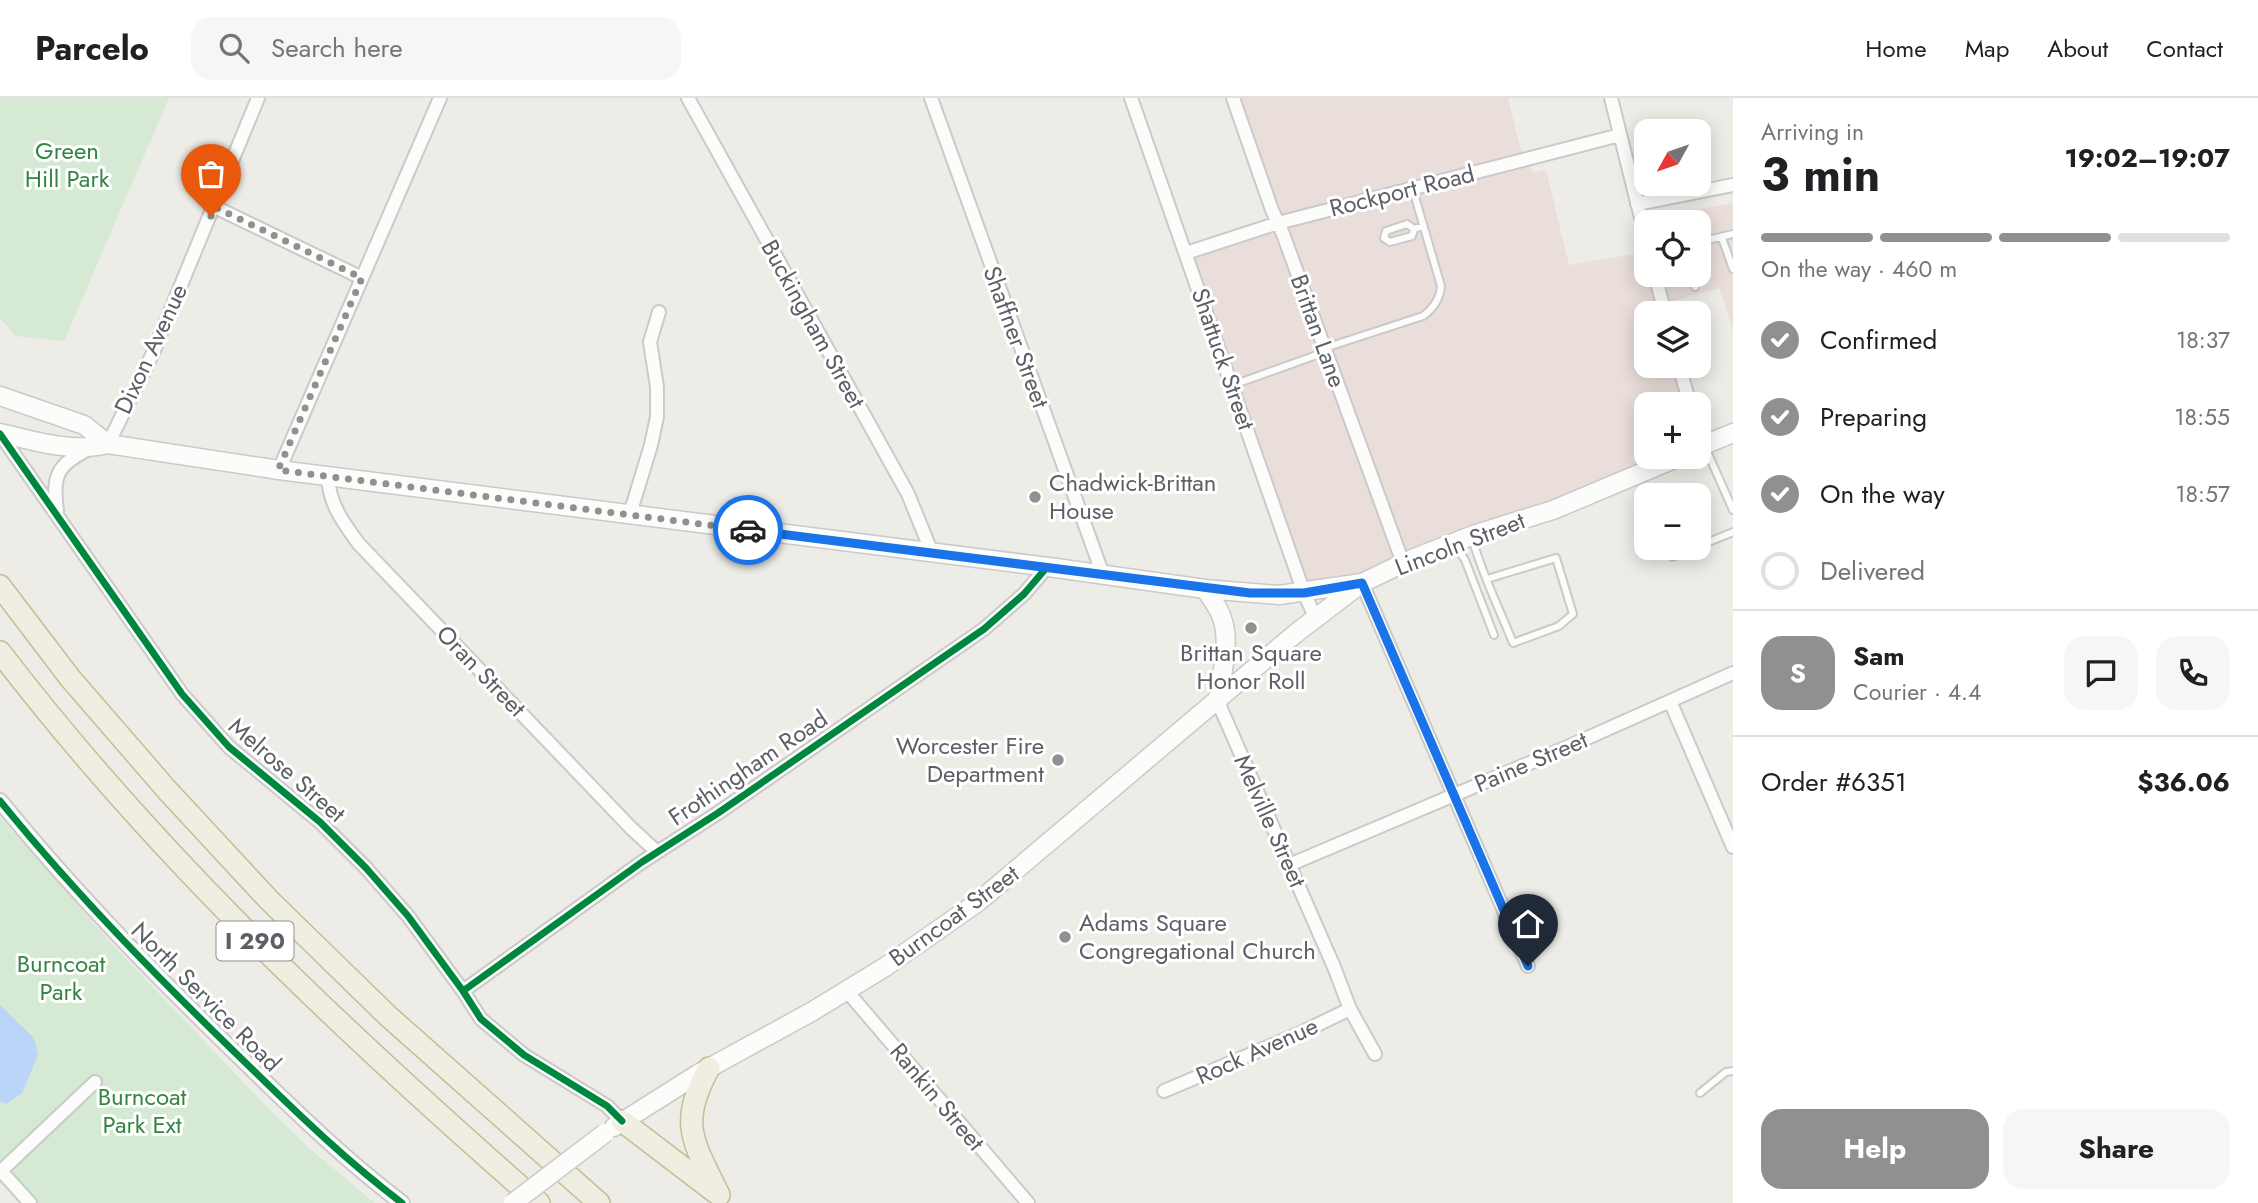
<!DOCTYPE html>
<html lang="en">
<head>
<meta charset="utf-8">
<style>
  body { margin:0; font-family:Jost,sans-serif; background:#f6f6f6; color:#202124; height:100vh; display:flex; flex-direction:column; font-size:26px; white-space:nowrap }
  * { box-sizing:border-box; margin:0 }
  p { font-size:23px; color:#757577 }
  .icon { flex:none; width:38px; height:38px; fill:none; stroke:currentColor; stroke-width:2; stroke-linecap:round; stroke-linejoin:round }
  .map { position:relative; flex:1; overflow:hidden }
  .side { display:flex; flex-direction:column; background:#fff; width:525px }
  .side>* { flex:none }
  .needle { width:46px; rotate:230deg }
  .tools { position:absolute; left:1634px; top:21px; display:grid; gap:14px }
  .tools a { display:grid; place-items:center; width:77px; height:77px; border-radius:14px; background:#fff; box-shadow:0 4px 18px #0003; font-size:35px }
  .pin { position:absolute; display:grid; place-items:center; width:60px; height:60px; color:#fff; margin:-72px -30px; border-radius:50% 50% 50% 0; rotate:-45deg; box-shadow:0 0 7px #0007 }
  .pin .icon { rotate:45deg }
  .courier { position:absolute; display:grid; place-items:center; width:70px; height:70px; margin:-35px; border:5px solid #1a73e8; border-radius:50%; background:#fff; color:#222; box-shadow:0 2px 9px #0007 }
  .summary em { font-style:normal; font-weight:700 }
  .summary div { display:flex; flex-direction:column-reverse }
  .summary { display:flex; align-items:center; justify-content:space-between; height:119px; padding:0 28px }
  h1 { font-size:46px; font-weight:700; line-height:52px }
  .bar { display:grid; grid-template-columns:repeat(4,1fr); gap:10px 7px; align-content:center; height:84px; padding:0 28px }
  .bar i { height:9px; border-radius:5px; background:#e0e0e0 }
  .bar .active { background:#8f9092 }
  .bar p { grid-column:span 4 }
  .line { display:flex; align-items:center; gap:18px; padding:0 28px; border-top:2px solid #e0e0e0 }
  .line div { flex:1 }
  .round { display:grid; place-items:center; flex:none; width:74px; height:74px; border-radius:21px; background:#f6f6f6 }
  ol { padding:0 28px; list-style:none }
  li { display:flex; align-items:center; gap:21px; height:77px }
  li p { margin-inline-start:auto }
  li .icon { padding:7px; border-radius:50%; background:#8f9092; color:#fff; stroke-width:4 }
  li:last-child { color:#757577 }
  li i { width:38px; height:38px; border:4px solid #e0e0e0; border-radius:50% }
  .primary-button { display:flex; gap:14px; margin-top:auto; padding:14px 28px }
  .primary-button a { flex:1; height:80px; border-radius:21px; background:#8f9092; color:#fff; font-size:28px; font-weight:700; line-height:80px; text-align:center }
  .primary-button a+a { background:#f6f6f6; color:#202124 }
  header { display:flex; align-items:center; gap:42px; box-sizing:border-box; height:98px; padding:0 35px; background:#fff; border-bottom:2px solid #e0e0e0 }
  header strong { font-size:33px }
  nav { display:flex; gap:38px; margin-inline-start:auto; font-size:24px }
  .search { width:490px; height:63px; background:#f6f6f6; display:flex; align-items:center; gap:18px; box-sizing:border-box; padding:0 24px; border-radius:21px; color:#757577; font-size:26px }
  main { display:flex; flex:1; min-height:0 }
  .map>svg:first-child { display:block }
  .medical { fill:#e9deda }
  .green { fill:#d5e9d5 }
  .water { fill:#bbd5f8 }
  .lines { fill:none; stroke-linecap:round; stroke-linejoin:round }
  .service-casing { stroke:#c9cac9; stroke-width:10 }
  .minor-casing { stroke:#c9cac9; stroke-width:16 }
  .tertiary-casing { stroke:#c9cac9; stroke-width:18 }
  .secondary-casing { stroke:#c9cac9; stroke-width:21 }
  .motorway-casing { stroke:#c5bd93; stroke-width:24 }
  .service { stroke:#fcfcfb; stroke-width:6 }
  .minor { stroke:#fcfcfb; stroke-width:12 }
  .tertiary { stroke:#fcfcfb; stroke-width:14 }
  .secondary { stroke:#fcfcfb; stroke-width:18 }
  .motorway { stroke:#f0eee1; stroke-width:21 }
  .secondary-bridge-casing { stroke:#c9cac9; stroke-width:21; stroke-linecap:butt }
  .secondary-bridge { stroke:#fcfcfb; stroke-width:18 }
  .cycleway-casing { stroke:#fff; stroke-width:11 }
  .cycleway { stroke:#00873e; stroke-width:7 }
  .done { stroke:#8f9092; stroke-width:7; stroke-dasharray:0 12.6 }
  .route { stroke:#1a73e8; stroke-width:9 }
  .poi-dot { fill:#8f9092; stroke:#fff; stroke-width:2.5 }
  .labels { text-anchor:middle; stroke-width:6; stroke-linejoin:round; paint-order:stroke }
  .shield { fill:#fff; stroke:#8d8f93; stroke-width:2 }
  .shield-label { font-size:23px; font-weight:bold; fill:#5c5f65 }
  .park-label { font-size:24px; fill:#338542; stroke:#fff }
  .street-label { font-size:24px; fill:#5c5f65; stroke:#fff }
  .poi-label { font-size:24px; fill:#5c5f65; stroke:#fff; text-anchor:start }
</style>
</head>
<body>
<header>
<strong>Parcelo</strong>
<div class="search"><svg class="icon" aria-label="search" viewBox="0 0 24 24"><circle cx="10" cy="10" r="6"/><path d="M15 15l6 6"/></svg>Search here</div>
<nav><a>Home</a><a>Map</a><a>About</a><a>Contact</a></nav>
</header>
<main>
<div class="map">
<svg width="1733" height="1105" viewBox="0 0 1733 1105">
  <rect width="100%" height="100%" fill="#edece7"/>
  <!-- medical -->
  <path class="medical" d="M1233,0H1508L1519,45L1533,75L1546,72L1569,167L1647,154V177H1699V124H1657L1656,119L1733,105V232L1719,190L1663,206L1665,215H1647V268H1679L1690,306H1647V359H1679L1412,461L1304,495L1186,155L1278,125Z"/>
  <!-- green -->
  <path class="green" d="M0,0H169L64,243L16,238L0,220Z
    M0,719L110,844L262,1004L309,1050L375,1105H30L0,1072Z"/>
  <!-- water -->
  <path class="water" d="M0,907L34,940L38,957L22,995L6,1006L0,1004Z"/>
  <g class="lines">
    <defs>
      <path id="service" d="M1414,131L1407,126L1386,133L1384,140L1390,144L1412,138L1414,131L1423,128
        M1722,140L1733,171
        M1699,144L1733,136
        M1692,177L1695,189
        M1233,287L1314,258L1325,250L1423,218C1434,210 1440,201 1441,188L1413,92
        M1705,349L1733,412
        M1472,440C1482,476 1499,510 1513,545L1559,528L1573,516L1556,460L1487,481
        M1455,446L1465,462L1494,537
        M1699,448L1733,434
        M1672,459L1695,450
        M1700,995L1726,974L1733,973"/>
      <path id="minor" d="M688,0L908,396L932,455
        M931,0L1103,477
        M1131,0L1304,495L1316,521
        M1233,0L1272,112L1283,136L1403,465
        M1611,0L1647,144
        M1637,106L1733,87
        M215,109L362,180
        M1186,155L1278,125L1620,37
        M1655,177L1665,215
        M1679,268L1690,306
        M0,336L182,596L229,649L320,724L366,770L408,818L463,893L481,921L524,957L607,1008L622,1023
        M108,346L153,255L258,0
        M279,372L440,0
        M328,378C329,406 343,424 358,445L631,730L657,754
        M57,413C52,377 57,367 89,351
        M630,416L651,347L657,319V289L650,244L659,214
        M1362,485L1528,868
        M1670,603L1733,749
        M1218,604L1334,869L1350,911L1375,956
        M1289,767L1565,650L1733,575
        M846,892L1028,1105
        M463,893L642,764L718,715L984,531L1024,496L1047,469
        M1164,993L1296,937L1350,911
        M30,1105L1,1073L95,984"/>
      <path id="tertiary" d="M0,703C78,799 163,885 251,970C300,1018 348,1064 402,1105"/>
      <path id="secondary" d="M0,298L84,327L108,346
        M0,335C36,343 71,355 108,346L279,372L1056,470L1205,491L1279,497L1362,485L1412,461L1476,436L1553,412L1679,359
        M1699,349L1733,335
        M1205,491C1211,500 1219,510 1222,520C1231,545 1221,578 1218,604
        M614,1029L698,976L813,913L885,869L978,804L1295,536L1359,487"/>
      <path id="motorway" d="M0,488L70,580L167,692L269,802L388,918L599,1105
        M0,554C157,759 345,935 539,1105
        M709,970C678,1026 693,1043 719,1097
        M622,1023L715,1094"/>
    </defs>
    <!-- service casing -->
    <use href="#service" class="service-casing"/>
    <!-- minor casing -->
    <use href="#minor" class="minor-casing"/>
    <!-- tertiary casing -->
    <use href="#tertiary" class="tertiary-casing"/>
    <!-- secondary casing -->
    <use href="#secondary" class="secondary-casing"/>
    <!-- motorway casing -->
    <use href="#motorway" class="motorway-casing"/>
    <!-- service -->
    <use href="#service" class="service"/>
    <!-- minor -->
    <use href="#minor" class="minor"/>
    <!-- tertiary -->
    <use href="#tertiary" class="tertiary"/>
    <!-- secondary -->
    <use href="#secondary" class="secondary"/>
    <!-- motorway -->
    <use href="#motorway" class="motorway"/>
    <defs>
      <path id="secondary-bridge" d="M513,1105L605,1035"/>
    </defs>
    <!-- secondary-bridge casing -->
    <use href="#secondary-bridge" class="secondary-bridge-casing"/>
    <!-- secondary-bridge -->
    <use href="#secondary-bridge" class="secondary-bridge"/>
    <defs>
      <path id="cycleway" d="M0,336L182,596L229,649L320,724L366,770L408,818L463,893L481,921L524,957L607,1008L622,1023
        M0,703C78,799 163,885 251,970C300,1018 348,1064 402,1105
        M463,893L642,764L718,715L984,531L1024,496L1047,469"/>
    </defs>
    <!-- cycleway casing -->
    <use href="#cycleway" class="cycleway-casing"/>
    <!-- cycleway -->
    <use href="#cycleway" class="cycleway"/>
  </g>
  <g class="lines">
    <!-- done -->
    <path class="done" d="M211,118L215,109L362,180L278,372L748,432"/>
    <!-- route -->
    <path class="route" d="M748,432L1250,495H1304L1362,485L1528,868"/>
  </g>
  <!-- markers -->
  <g class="poi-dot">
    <circle cx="1035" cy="399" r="7"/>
    <circle cx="1251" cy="530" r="7"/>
    <circle cx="1058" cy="662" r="7"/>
    <circle cx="1065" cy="839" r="7"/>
  </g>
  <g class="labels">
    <!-- shield labels -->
    <rect class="shield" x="216.5" y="823.5" width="77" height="39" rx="5"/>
    <g class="shield-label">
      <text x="255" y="851">I 290</text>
    </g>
    <!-- park labels -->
    <g class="park-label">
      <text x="67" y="61">Green<tspan x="67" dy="28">Hill Park</tspan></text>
      <text x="61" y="874">Burncoat<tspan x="61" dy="28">Park</tspan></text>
      <text x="142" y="1007">Burncoat<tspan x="142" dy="28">Park Ext</tspan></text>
    </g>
    <!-- street labels -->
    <g class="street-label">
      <text transform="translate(1402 93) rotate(-14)" y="8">Rockport Road</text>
      <text transform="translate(813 226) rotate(61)" y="8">Buckingham Street</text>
      <text transform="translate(1318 233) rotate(70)" y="8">Brittan Lane</text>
      <text transform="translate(1016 239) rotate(70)" y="8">Shaffner Street</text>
      <text transform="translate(151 251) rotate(-65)" y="8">Dixon Avenue</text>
      <text transform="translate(1223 261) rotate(71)" y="8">Shattuck Street</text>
      <text transform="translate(1460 446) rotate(-21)" y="8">Lincoln Street</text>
      <text transform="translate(481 573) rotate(46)" y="8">Oran Street</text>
      <text transform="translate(1531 664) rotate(-23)" y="8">Paine Street</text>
      <text transform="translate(748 670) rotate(-34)" y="8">Frothingham Road</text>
      <text transform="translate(287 672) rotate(41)" y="8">Melrose Street</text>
      <text transform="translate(1270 723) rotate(66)" y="8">Melville Street</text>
      <text transform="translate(954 818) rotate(-36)" y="8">Burncoat Street</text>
      <text transform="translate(206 899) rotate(45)" y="8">North Service Road</text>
      <text transform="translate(1257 953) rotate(-24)" y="8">Rock Avenue</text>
      <text transform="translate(937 999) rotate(50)" y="8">Rankin Street</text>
    </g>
    <!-- poi labels -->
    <g class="poi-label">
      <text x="1049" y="393">Chadwick-Brittan<tspan x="1049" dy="28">House</tspan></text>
      <text x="1251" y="563" text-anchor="middle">Brittan Square<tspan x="1251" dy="28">Honor Roll</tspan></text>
      <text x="1044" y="656" text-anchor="end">Worcester Fire<tspan x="1044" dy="28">Department</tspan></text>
      <text x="1079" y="833">Adams Square<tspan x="1079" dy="28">Congregational Church</tspan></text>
    </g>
  </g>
</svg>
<div class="tools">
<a><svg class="needle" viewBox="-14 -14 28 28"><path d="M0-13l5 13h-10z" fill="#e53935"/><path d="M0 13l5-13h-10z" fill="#757577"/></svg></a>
<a><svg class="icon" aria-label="locate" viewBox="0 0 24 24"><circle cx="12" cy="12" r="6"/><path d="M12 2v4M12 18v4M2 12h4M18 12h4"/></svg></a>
<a><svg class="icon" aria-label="layers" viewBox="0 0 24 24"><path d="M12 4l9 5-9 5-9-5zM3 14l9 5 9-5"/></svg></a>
<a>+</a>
<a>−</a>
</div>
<div class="pin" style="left:211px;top:118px;background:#ea580c"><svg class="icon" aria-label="bag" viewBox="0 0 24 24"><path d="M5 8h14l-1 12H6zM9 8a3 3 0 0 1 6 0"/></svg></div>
<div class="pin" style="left:1528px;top:868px;background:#1f2937"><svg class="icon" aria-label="home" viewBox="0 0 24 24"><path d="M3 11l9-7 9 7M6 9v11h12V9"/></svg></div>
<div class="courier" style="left:748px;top:432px"><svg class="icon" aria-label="car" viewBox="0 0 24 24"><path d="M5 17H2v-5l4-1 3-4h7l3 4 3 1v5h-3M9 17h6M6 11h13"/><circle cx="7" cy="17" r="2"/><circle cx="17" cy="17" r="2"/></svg></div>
</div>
<section class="side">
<div class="summary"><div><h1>3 min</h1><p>Arriving in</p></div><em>19:02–19:07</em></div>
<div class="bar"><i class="active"></i><i class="active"></i><i class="active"></i><i></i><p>On the way · 460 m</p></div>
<ol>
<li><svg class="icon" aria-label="check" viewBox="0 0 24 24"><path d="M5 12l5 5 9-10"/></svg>Confirmed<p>18:37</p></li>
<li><svg class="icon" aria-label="check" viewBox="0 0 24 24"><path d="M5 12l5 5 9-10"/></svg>Preparing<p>18:55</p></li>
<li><svg class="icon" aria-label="check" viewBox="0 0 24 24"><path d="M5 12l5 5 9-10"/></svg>On the way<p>18:57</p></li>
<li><i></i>Delivered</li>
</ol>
<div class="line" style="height:126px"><b class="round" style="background:#8f9092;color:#fff">S</b><div><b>Sam</b><p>Courier · 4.4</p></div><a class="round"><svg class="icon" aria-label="chat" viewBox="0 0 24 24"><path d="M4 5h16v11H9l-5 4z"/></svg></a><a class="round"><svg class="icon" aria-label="phone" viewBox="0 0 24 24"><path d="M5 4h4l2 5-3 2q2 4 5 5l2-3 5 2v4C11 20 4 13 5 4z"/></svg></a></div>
<div class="line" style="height:91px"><div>Order #6351</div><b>$36.06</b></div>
<div class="primary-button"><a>Help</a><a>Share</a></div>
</section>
</main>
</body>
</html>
